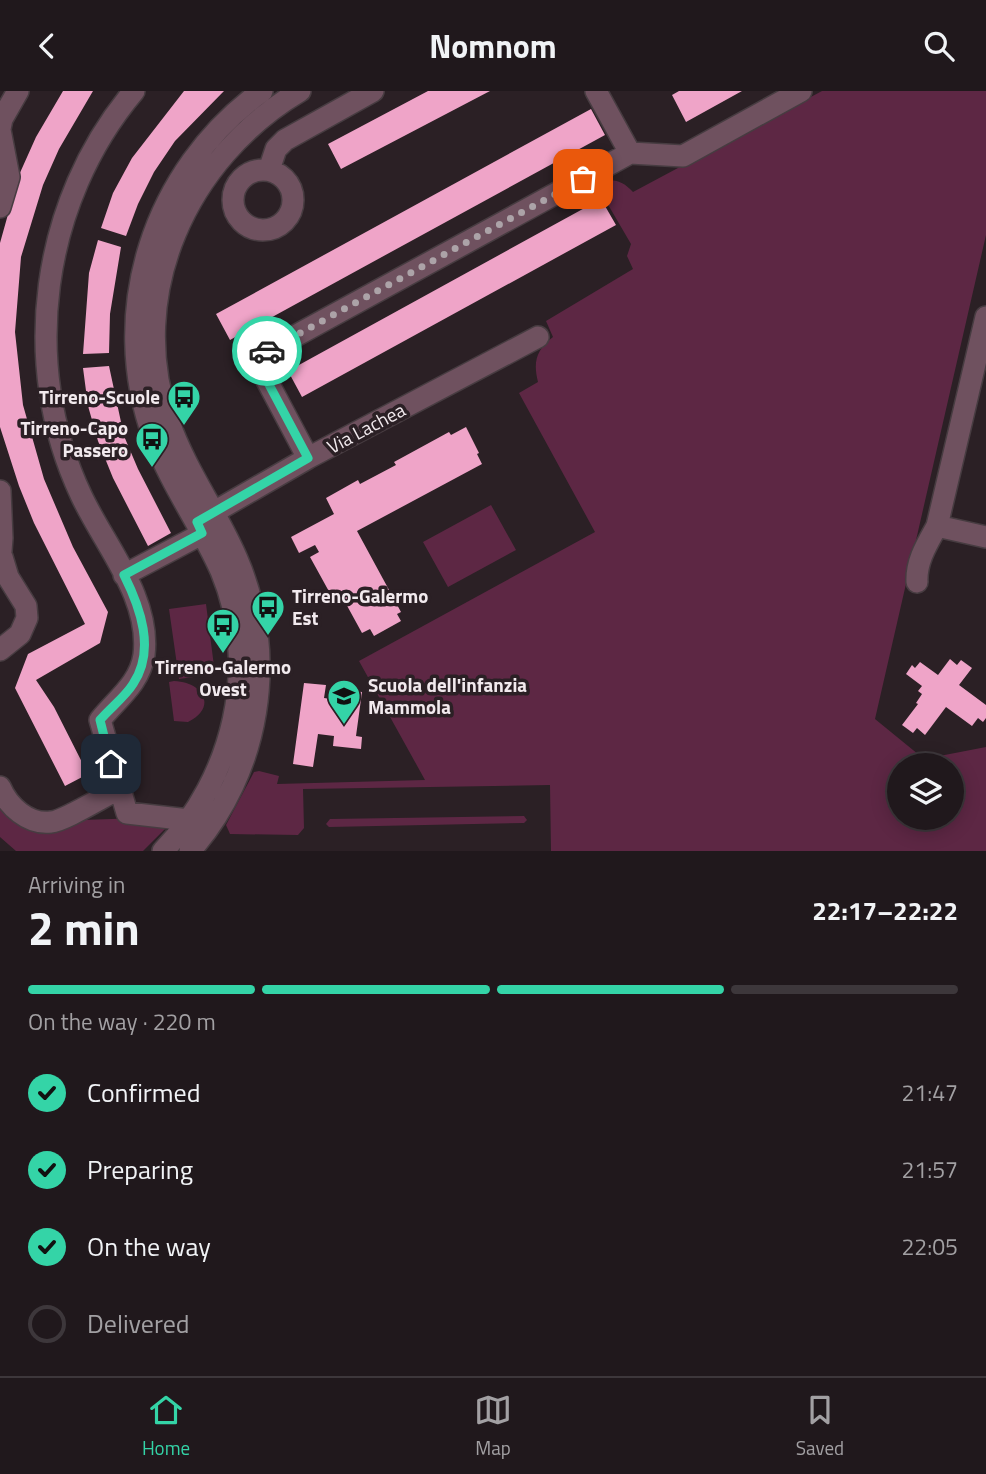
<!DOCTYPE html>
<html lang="en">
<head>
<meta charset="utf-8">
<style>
  body { margin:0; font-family:"Titillium Web",sans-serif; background:#282125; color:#f1f3f6; height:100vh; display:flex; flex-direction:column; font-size:26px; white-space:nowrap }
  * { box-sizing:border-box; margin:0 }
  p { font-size:23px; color:#a2a0a3 }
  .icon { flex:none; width:38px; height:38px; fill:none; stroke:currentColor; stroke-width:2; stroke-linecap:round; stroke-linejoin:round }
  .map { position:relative; height:760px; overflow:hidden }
  .details { display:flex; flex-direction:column; background:#20181c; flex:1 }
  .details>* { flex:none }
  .controls { position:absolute; left:887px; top:662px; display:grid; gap:14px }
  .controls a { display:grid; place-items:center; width:77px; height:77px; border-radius:50%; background:#20181c; box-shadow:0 4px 18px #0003,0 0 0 2px #3d373b; font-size:35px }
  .pin { position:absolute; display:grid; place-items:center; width:60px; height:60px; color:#fff; margin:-30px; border-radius:14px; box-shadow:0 4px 10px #0006 }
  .courier { position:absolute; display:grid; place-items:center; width:70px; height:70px; margin:-35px; border:5px solid #34d4a7; border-radius:50%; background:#fff; color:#222; box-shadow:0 2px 9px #0007 }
  .summary em { font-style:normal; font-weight:700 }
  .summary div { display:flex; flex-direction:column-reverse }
  .summary { display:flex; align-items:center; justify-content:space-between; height:119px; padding:0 28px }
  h1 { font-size:46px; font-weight:700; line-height:52px }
  .bar { display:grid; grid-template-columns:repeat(4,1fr); gap:10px 7px; align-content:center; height:84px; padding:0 28px }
  .bar i { height:9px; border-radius:5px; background:#3d373b }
  .bar .on { background:#34d4a7 }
  .bar p { grid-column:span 4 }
  ol { padding:0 28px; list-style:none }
  li { display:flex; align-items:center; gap:21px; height:77px }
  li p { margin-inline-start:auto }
  li .icon { padding:7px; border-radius:50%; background:#34d4a7; color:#111; stroke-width:4 }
  li:last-child { color:#a2a0a3 }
  li i { width:38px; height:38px; border:4px solid #3d373b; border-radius:50% }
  header { display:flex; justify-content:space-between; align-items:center; height:91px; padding:0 28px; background:#20181c; font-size:32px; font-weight:700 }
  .menu { display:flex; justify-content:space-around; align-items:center; height:98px; border-top:2px solid #3d373b; background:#20181c; font-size:19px; color:#a2a0a3 }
  .menu a { display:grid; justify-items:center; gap:4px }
  .menu .on { color:#34d4a7 }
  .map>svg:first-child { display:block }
  .green { fill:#5d2744; fill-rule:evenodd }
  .building { fill:#efa4c8 }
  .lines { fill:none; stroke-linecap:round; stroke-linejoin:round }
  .minor-casing { stroke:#473c41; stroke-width:24 }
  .minor { stroke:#6f515f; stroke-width:21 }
  .done { stroke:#aca3a8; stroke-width:7; stroke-dasharray:0 12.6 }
  .route { stroke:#34d4a7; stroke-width:9 }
  .labels { text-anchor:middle; stroke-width:7; stroke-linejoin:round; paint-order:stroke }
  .poi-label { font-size:19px; font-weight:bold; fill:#f2eaee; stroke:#2b2025; text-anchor:end }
  .street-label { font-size:19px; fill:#f2eaee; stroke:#2b2025 }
</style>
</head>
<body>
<header><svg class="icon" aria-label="back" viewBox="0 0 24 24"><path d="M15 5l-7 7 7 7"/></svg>Nomnom<svg class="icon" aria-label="search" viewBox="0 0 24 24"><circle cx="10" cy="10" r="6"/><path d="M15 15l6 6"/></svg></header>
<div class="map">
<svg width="986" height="760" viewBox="0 0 986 760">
  <rect width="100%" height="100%" fill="#2b2025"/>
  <!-- green -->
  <path class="green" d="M822,0H986V144L875,628L924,668L986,656V760H551L550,694L303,698L304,737L298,744L230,743L226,734L254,681L259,680L279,685L277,693L425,689L359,570L595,441L519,302L538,291C533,271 536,259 553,246L546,230L633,178L627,165L631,153L596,93C611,86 622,89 633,101ZM900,674H952V726H900Z
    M491,414L516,459L448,496L423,451Z
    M206,513L215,583L179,588L169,518Z
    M174,590C203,591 218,616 188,631L174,630L169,591Z
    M0,714L82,729L141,727L172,731L143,760H16L0,746Z
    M524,725L527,729L524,732L329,736L326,733L330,728Z"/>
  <!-- building -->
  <path class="building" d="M63,0H93L59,58L43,94L21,166L15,241L23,314L44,388L73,456L108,521L100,552L36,589L54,616L88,683L65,695L15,597L28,563L85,533L34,432L19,395L0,336V152L19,84L36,46Z
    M184,0H224L175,50L154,81L138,113L126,145L101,137L113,102L132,67Z
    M428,0H490L341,78L328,53Z
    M679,0H742L686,31L672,4Z
    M591,18L605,44L230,249L216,223Z
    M601,108L616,134L302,306L288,280Z
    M98,149L121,156L110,223L109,262L83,263L89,182Z
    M109,275L124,345L138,378L171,442L148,455L113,387L98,350L88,315L83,277Z
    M466,336L479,362L477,363L482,373L357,440L401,521L397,523L401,530L374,545L370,538L362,542L345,511L337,515L310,466L319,461L315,454L299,462L291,446L334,423L326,407L358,389L360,393L396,374L394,371L449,341L451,344Z
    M950,568L957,574L961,569L972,577L959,594L986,614V627L983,631L978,627L972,635L946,616L925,644L917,637L913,642L902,634L918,613L916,612L922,603L918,600L922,595L906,583L912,574L915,577L920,571L938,584Z
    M304,592L326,594L324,607L339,609L341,598L362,601L356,645L362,646L361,658L333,655L334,645L318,643L313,676L293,673Z"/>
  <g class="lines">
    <defs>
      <path id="minor" d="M134,0C41,110 19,273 81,404C104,454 151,506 144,564C140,592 117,608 100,629L127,722L189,729
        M596,0L630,62
        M0,38L2,28L18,0
        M0,39L9,86L0,116
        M233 109a30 30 0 1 1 60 0a30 30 0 1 1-60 0Z
        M269,79L276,58L285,49L373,0
        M986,226L937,435L986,446
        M308,367L255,267L630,62L683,65L801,0
        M0,400L2,447L0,473
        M202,428L308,367L538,246
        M124,484L215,436
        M917,491C916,470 927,453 937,435
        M0,559L20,543L27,527L26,515L8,486L2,466
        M0,696C8,715 28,734 51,731C64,730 104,705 119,698
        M163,760C233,688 261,575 221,480C201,435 171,394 154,348C107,220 153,79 262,0
        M190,760C260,682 279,565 237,468C217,421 186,380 169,331C124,203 187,67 300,0"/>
    </defs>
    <!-- minor casing -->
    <use href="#minor" class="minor-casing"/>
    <!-- minor -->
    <use href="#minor" class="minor"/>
  </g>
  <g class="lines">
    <!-- done -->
    <path class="done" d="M267,260L583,88"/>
    <!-- route -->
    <path class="route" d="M111,673L100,629C110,617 125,606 133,593C156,559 140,516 124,484L202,442L197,431L308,367L255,267L267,260"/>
  </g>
  <!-- icons -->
  <defs>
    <symbol id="bus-pin" viewBox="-11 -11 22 30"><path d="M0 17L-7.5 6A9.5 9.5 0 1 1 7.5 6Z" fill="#34d4a7" stroke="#2b2025"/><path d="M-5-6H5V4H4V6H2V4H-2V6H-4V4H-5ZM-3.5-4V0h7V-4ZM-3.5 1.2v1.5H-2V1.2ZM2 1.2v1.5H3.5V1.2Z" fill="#111"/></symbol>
    <symbol id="school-pin" viewBox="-11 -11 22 30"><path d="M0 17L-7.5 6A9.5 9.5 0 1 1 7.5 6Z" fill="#34d4a7" stroke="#2b2025"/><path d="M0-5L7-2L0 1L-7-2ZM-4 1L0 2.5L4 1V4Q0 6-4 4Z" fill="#111"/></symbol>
  </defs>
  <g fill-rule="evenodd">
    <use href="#bus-pin" x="165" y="287" width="38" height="52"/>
    <use href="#bus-pin" x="133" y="329" width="38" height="52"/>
    <use href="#bus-pin" x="249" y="497" width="38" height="52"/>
    <use href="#bus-pin" x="204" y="515" width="38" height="52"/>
    <use href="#school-pin" x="325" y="586" width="38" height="52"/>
  </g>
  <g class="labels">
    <!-- poi labels -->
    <g class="poi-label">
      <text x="160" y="313">Tirreno-Scuole</text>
      <text x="128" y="344">Tirreno-Capo<tspan x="128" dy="22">Passero</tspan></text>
      <text x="292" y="512" text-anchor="start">Tirreno-Galermo<tspan x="292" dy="22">Est</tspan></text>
      <text x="223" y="583" text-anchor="middle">Tirreno-Galermo<tspan x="223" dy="22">Ovest</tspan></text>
      <text x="368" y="601" text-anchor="start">Scuola dell'infanzia<tspan x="368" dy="22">Mammola</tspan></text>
    </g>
    <!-- street labels -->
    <g class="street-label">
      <text transform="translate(366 337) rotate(-28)" y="7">Via Lachea</text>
    </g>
  </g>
</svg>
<div class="controls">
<a><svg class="icon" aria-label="layers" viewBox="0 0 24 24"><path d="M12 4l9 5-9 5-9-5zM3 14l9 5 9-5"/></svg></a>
</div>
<div class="pin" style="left:583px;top:88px;background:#ea580c"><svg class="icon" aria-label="bag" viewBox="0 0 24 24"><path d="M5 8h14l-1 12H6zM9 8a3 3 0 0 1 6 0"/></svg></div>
<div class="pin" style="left:111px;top:673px;background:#1f2937"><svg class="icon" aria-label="home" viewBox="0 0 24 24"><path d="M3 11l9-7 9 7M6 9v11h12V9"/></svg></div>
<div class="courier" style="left:267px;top:260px"><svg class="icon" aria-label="car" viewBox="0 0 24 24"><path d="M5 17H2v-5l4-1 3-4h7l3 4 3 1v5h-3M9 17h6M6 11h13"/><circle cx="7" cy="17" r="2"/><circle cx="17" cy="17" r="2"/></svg></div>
</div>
<section class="details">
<div class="summary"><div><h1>2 min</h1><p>Arriving in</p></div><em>22:17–22:22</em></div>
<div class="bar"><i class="on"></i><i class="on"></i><i class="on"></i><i></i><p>On the way · 220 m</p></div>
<ol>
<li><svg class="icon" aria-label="check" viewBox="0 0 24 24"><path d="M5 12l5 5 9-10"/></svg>Confirmed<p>21:47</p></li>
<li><svg class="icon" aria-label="check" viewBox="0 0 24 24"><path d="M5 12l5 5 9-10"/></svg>Preparing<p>21:57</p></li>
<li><svg class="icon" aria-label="check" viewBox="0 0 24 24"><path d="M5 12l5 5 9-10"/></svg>On the way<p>22:05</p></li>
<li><i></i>Delivered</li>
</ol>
</section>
<nav class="menu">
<a class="on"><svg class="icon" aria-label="home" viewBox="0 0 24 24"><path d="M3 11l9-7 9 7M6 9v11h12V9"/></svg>Home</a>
<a><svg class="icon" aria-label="map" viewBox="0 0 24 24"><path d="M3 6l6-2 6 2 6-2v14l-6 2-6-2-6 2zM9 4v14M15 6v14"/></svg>Map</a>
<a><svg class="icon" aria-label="saved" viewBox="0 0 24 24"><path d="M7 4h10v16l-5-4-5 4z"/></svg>Saved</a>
</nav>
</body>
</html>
